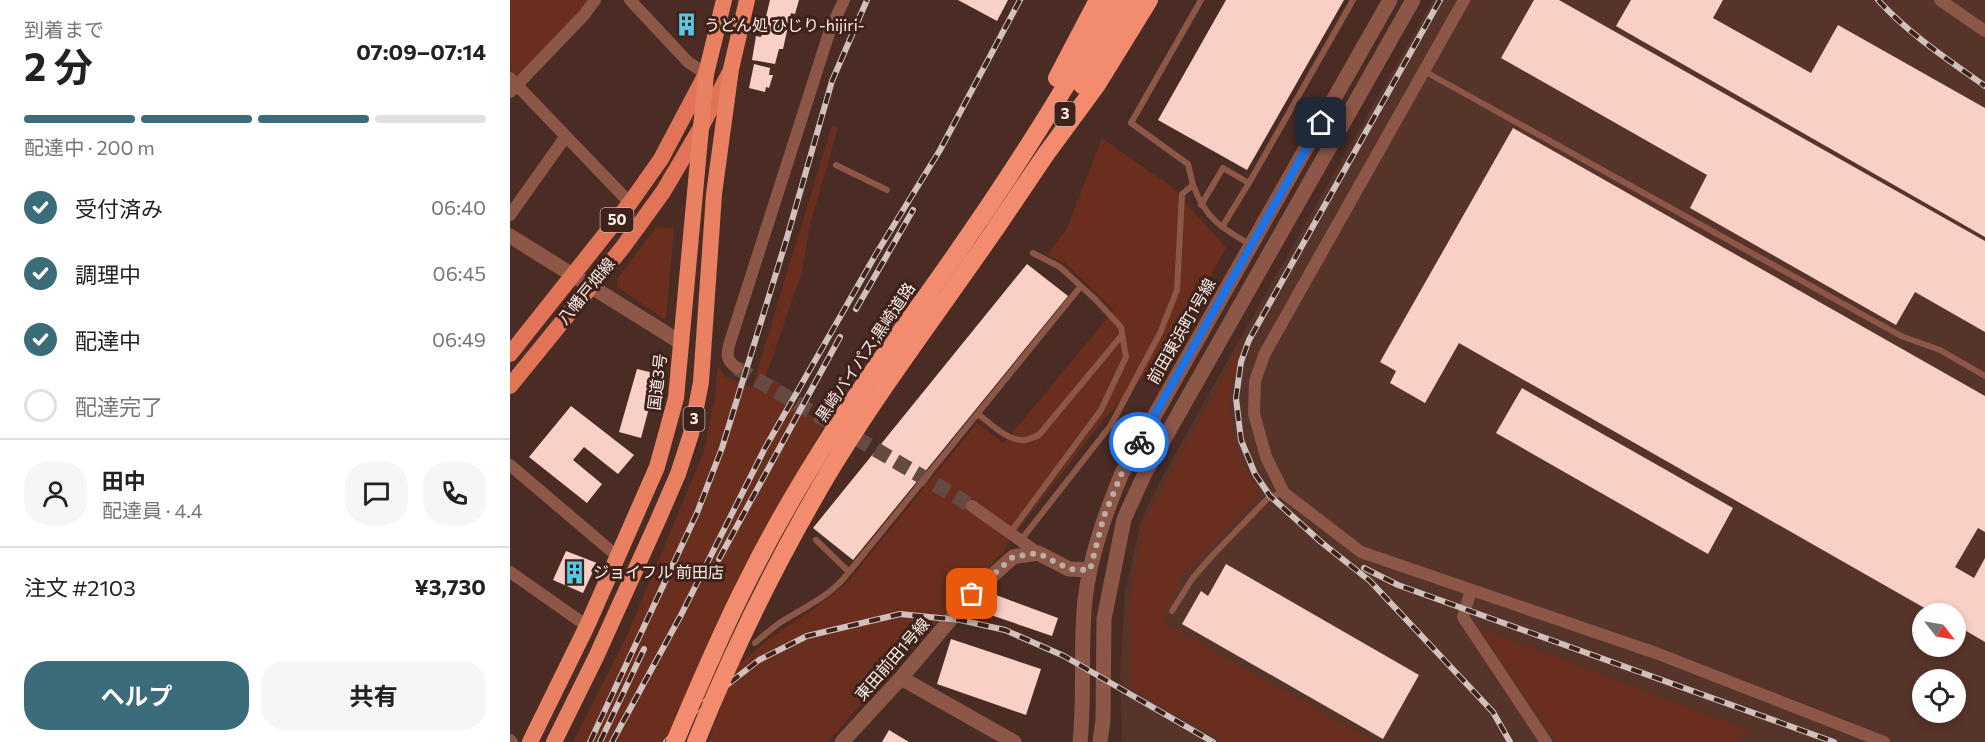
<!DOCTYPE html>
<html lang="ja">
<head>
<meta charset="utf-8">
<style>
  body { margin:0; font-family:Commissioner,"Noto Sans JP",sans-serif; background:#f6f6f6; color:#222; height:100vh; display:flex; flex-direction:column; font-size:22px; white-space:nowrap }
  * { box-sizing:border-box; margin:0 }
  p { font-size:20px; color:#767676 }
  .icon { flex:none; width:33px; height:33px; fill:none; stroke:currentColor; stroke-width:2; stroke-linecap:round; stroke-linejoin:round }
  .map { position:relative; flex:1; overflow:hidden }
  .sheet { display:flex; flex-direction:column; background:#fff; width:510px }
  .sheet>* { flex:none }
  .needle { width:39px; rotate:121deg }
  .controls { position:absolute; left:1402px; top:603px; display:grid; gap:12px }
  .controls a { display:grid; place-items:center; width:54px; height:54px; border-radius:50%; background:#fff; box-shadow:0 3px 9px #0003; font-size:30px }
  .pin { position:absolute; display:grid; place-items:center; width:51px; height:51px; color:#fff; margin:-26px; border-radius:12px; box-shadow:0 3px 9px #0006 }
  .courier { position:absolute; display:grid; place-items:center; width:60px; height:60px; margin:-30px; border:4px solid #1a73e8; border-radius:50%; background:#fff; color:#222; box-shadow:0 2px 8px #0007 }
  .summary em { font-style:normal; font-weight:700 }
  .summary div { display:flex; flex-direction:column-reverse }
  .summary { display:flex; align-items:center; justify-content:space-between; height:102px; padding:0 24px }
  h1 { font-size:39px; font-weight:700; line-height:45px }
  .bar { display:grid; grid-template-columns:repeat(4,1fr); gap:9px 6px; align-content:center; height:72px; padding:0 24px }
  .bar i { height:8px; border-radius:4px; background:#e0e0e0 }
  .bar .active { background:#3a6d79 }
  .bar p { grid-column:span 4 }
  .line { display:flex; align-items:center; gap:15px; padding:0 24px; border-top:2px solid #e0e0e0 }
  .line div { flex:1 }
  .round { display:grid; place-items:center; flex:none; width:63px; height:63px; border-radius:24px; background:#f6f6f6 }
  ol { padding:0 24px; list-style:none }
  li { display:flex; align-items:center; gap:18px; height:66px }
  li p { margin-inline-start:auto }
  li .icon { padding:6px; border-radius:50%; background:#3a6d79; color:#fff; stroke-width:4 }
  li:last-child { color:#767676 }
  li i { width:33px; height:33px; border:3px solid #e0e0e0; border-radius:50% }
  .cta { display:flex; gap:12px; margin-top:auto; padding:12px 24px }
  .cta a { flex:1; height:69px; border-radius:24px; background:#3a6d79; color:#fff; font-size:24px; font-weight:700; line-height:69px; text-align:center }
  .cta a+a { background:#f6f6f6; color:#222 }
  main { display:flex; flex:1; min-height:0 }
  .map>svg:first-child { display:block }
  .built { fill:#573429; fill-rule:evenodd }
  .green { fill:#692e1e }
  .building { fill:#f8d0c5 }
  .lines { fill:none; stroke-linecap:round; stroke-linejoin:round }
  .tertiary-tunnel { stroke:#654a42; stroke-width:15; stroke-dasharray:15 8; stroke-linecap:butt }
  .service { stroke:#8d5748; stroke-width:6 }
  .minor { stroke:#8d5748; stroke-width:12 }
  .tertiary { stroke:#8d5748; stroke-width:15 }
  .primary { stroke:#e17457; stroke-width:16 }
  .trunk { stroke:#ea8062; stroke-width:16 }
  .motorway { stroke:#f38b6e; stroke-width:18 }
  .rail-casing { stroke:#d1c1bc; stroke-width:6 }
  .rail { stroke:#3f221a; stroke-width:4; stroke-dasharray:11; stroke-linecap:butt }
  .motorway-bridge { stroke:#f38b6e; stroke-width:18 }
  .done { stroke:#beaca7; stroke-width:6; stroke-dasharray:0 10.8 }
  .route { stroke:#1a73e8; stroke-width:8 }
  .labels { text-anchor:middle; stroke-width:6; stroke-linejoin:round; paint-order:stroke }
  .shield { fill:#3f221a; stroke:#c4b3ae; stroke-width:1.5 }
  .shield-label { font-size:15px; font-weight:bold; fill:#fdf1ed }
  .poi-label { font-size:16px; fill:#fdf1ed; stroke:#3f221a; text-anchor:start }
  .street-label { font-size:16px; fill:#fdf1ed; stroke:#3f221a }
</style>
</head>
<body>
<main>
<section class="sheet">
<div class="summary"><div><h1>2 分</h1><p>到着まで</p></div><em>07:09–07:14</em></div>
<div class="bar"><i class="active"></i><i class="active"></i><i class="active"></i><i></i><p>配達中 · 200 m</p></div>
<ol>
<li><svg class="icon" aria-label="check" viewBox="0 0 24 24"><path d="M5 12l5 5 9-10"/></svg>受付済み<p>06:40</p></li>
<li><svg class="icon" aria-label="check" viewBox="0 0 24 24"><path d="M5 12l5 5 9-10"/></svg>調理中<p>06:45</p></li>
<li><svg class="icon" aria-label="check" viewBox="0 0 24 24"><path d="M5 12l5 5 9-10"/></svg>配達中<p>06:49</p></li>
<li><i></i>配達完了</li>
</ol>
<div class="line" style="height:108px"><a class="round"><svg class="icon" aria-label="person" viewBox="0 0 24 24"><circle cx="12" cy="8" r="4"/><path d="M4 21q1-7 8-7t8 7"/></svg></a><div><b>田中</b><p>配達員 · 4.4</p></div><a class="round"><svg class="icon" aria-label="chat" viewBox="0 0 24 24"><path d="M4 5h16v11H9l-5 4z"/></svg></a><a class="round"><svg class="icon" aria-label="phone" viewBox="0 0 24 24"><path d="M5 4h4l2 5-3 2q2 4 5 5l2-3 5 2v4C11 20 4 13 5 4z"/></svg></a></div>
<div class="line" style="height:78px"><div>注文 #2103</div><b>¥3,730</b></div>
<div class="cta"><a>ヘルプ</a><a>共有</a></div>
</section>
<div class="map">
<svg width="1475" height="742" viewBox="0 0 1475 742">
  <rect width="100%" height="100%" fill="#4a2c24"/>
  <!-- built -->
  <path class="built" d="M923,0H1475V742H612L610,674L615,593L631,521L650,481L706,381ZM1413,614H1446V646H1413ZM1413,680H1446V712H1413Z"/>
  <!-- green -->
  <path class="green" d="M0,0H78L71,11L11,73L5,75L0,70Z
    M322,125L328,128L300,225L292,272L256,376L281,390L275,401L315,424L258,523L196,648L229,664L256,641L302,610L335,585L467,423L494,443L604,310L555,263L537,255L557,228L592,138L662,187L716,248L660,349L593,420L497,544L495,550L381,670L318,742H198L211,706L160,731L156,742H63L118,633L194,451L204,400L208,366L215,376L242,388Z
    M146,227L164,228L156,320L107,287V279Z
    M732,342C728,361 721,382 720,402C719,435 734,466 750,494L674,573L653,622L865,742H713L619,687V602L634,521Z
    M969,628L1240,731L1223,742H1046Z"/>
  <!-- building -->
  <path class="building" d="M260,0H289L285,14L281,13L273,49H269L265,64L242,60L246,36L251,37Z
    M448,0H498L487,21Z
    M716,0H834L737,170L648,120Z
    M1024,0H1049L1475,241V332L1405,292L1386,325L1180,208L1197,175L991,58Z
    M1121,0H1213L1203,18L1301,73L1328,25L1475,108V237L1106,26Z
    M177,17L185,23L176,33L168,26Z
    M244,64L260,68L259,75H263L259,88L256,87L255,92L239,88Z
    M1003,128L1475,396V532L1468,528L1445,567L1464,578L1475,558V642L1446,625V614H1425L949,343L915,403L880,383L886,371L870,362Z
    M517,264L558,296L343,560L303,528Z
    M127,369L148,374L131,438L109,432Z
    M1012,388L1223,508L1198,554L986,433Z
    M61,406L124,455L108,474L74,447L63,460L92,484L77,503L19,457Z
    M56,551L87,563L73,593L43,580Z
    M716,564L909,675L873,739L672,624L691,591L698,596Z
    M478,592L548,618L542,636L472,612Z
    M441,639L531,669L516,715L427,684Z
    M379,730L399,742H372Z"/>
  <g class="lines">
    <!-- tertiary-tunnel -->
    <path class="tertiary-tunnel" d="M227,368L462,506"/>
    <!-- service -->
    <path class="service" d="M914,71L1391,336L1430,350L1475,376
      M326,165L377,190
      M739,183L843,0
      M683,185L678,164L621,123L691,0
      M691,205L713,168L739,183L712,227
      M468,414C480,423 498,442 515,440C519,440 525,436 529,435L612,335
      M500,533L591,410L616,357L611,327L586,300L550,267L523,253
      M306,540L339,572L571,286
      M511,540L601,425L650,333L667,290L672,194L683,185C696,219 710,227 741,245
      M662,611L682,579L701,557L760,496L774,493
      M245,643C253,636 262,628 271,622C295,607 322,595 339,572"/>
    <!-- minor -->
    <path class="minor" d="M120,0L178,62L196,74
      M954,0L755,353L745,381L744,414L756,457L774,493L851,552L1146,653L1374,742
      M1430,0L1475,31
      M0,78L120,203
      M0,92L74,15L85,0
      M0,215L56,136
      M227,368C216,360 216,355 220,342L320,30L334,0
      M0,465L107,556
      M462,506L528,553
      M0,572L77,626
      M961,590L953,617L1036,742
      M0,740L2,742"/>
    <!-- tertiary -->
    <path class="tertiary" d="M0,236L170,342
      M391,678L504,742
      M332,742L391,678L462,594L503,557L528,553L559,569L580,570
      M570,742C575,695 570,647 575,600C580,556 595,514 612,473L880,0
      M590,742L593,720L594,619L614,519L635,473L903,0"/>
    <!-- primary -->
    <path class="primary" d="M0,354L120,203L151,159L196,74
      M0,386L113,247L153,192L190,129L220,72"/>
    <!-- trunk -->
    <path class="trunk" d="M20,742L77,626L147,467L166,398L196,74L214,0
      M44,742L86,657L148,520L168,474L181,434L191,382L204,194L221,69L237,0"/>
    <!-- motorway -->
    <path class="motorway" d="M547,78L588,0
      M572,85L622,0
      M486,228L536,154L586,86L639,0
      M420,291C487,197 550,101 605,0"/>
    <defs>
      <path id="rail" d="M930,0L739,340L731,362L726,398L731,440L745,474L760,496L811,542L860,581L983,712L1000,742
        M1368,0C1399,34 1437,59 1475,86
        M346,309L403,210
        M209,559L330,337
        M854,568L888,585L1324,742
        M80,742L187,513L212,448L276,241L322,81L357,0
        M90,742L134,649
        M102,742L171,615L255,448L366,254L430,150L510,0
        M156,742L190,706L249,660L297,636L390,614L450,620L495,630L554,656L703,742"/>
    </defs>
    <!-- rail casing -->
    <use href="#rail" class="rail-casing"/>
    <!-- rail -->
    <use href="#rail" class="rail"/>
    <!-- motorway-bridge -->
    <path class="motorway-bridge" d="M165,742C188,687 211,633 238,580C289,478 353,383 420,291
      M186,742C223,649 268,558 319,472C370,388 430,309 486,228"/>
  </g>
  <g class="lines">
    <!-- done -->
    <path class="done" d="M462,594L503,557L528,553L559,569L580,570L594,516L612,473L629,442"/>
    <!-- route -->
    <path class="route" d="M629,442L811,123"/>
  </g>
  <!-- icons -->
  <defs>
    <symbol id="building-bare" viewBox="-9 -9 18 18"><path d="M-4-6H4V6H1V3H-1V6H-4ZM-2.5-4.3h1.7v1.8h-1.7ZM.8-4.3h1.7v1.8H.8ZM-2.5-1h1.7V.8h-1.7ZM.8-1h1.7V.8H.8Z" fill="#58c9e4" stroke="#3f221a" stroke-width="2.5" paint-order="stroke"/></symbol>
  </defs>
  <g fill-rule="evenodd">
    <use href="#building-bare" x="160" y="8" width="33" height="33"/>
    <use href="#building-bare" x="48" y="556" width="33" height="33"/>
  </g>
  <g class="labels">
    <!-- shield labels -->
    <g class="shield">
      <rect x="544.5" y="102" width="21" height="24" rx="4.5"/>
      <rect x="90.5" y="208" width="33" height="24" rx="4.5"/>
      <rect x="173.5" y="407" width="21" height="24" rx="4.5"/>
    </g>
    <g class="shield-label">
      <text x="555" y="119">3</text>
      <text x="107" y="225">50</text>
      <text x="184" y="424">3</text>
    </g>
    <!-- poi labels -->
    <g class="poi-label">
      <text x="194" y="31">うどん処 ひじり-hijiri-</text>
      <text x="83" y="578">ジョイフル 前田店</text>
    </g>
    <!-- street labels -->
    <g class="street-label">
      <text transform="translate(76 291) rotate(-51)" y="6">八幡戸畑線</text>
      <text transform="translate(671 331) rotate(-60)" y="6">前田東浜町1号線</text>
      <text transform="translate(355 352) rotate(-56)" y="6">黒崎バイパス;黒崎道路</text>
      <text transform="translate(147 382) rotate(-83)" y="6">国道3号</text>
      <text transform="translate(382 659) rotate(-49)" y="6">東田前田1号線</text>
    </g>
  </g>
</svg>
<div class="controls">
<a><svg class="needle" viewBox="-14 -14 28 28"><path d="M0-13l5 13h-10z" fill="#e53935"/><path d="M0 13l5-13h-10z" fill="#767676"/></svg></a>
<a><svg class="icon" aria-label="locate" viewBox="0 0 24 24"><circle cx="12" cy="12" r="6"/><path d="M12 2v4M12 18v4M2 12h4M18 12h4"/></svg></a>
</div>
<div class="pin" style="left:462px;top:594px;background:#ea580c"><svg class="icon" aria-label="bag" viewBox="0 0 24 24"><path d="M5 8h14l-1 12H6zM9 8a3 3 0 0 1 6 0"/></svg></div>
<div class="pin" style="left:811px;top:123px;background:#1f2937"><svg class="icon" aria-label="home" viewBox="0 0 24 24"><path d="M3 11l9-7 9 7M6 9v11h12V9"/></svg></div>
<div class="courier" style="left:629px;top:442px"><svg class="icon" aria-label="bike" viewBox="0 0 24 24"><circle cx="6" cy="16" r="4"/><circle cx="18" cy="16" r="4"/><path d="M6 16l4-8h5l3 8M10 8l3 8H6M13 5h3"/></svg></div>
</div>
</main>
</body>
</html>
